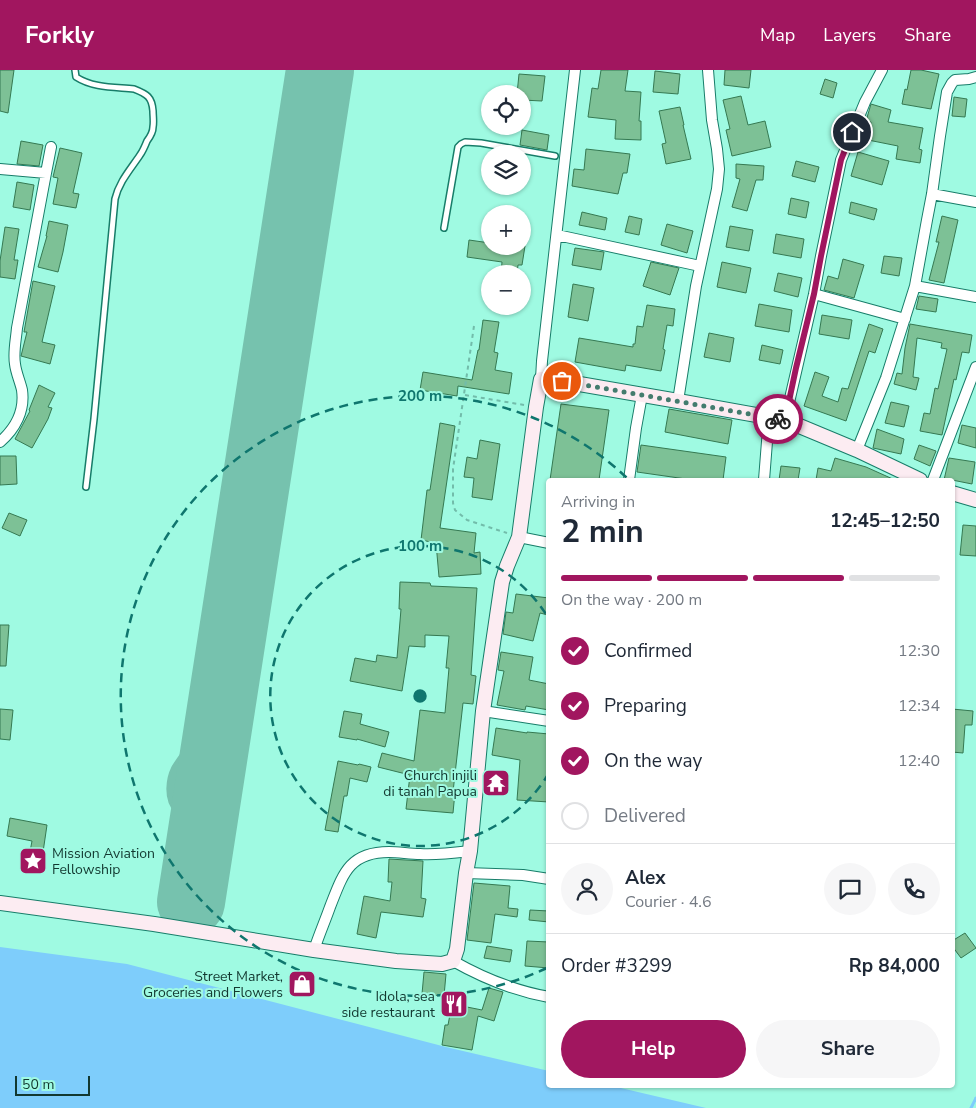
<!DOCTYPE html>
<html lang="en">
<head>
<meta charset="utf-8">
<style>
  body { margin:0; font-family:"Nunito Sans",sans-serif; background:#f6f6f7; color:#1f2937; height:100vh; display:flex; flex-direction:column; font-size:19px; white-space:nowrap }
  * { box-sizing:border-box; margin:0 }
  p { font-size:16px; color:#747a83 }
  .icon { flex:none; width:28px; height:28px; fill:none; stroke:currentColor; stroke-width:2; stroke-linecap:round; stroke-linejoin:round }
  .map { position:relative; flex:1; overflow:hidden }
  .side { position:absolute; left:546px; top:408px; width:409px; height:610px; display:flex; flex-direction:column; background:#fff; border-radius:5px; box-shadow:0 1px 4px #0004 }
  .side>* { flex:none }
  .buttons { position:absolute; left:481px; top:15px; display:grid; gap:10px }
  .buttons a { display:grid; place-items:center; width:50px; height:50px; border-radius:50%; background:#fff; box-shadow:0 1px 4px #0004; font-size:25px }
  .scale { position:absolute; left:15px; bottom:12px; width:75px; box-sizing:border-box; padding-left:5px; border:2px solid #123830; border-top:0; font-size:14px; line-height:18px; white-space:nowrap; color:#123830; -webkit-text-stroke:4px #9ffae2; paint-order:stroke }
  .pin { position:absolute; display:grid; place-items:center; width:42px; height:42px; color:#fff; margin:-21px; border:2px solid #fff; border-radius:50%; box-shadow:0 1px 5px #0007 }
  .courier { position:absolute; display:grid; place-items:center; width:50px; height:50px; margin:-25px; border:4px solid #a1165f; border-radius:50%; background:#fff; color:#222; box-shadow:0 1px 6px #0007 }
  .summary em { font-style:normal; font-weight:700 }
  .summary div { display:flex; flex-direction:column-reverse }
  .summary { display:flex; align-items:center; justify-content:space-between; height:85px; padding:0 15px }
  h1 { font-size:32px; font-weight:700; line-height:38px }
  .bar { display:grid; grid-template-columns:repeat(4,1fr); gap:8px 5px; align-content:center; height:60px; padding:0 15px }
  .bar i { height:6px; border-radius:4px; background:#e0e1e3 }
  .bar .current { background:#a1165f }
  .bar p { grid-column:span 4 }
  .line { display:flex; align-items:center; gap:12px; padding:0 15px; border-top:1px solid #e0e1e3 }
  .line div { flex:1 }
  .round { display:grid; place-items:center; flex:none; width:52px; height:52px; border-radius:26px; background:#f6f6f7 }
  ol { padding:0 15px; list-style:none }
  li { display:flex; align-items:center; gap:15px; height:55px }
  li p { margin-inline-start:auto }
  li .icon { padding:5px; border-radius:50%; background:#a1165f; color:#fff; stroke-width:4 }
  li:last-child { color:#747a83 }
  li i { width:28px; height:28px; border:2px solid #e0e1e3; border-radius:50% }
  .cta { display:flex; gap:10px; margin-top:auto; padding:10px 15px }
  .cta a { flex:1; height:58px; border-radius:30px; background:#a1165f; color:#fff; font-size:20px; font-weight:700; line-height:58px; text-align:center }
  .cta a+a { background:#f6f6f7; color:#1f2937 }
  header { display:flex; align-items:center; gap:30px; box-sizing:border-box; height:70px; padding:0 25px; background:#a1165f; color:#fff }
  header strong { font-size:24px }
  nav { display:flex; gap:28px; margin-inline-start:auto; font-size:18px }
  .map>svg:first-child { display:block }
  .water { fill:#7ecdfb }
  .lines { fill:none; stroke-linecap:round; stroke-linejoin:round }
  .stream { stroke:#7ecdfb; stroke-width:3 }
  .taxiway { stroke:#76c2ae; stroke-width:28 }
  .runway { stroke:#76c2ae; stroke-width:68 }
  .building { fill:#7dc196; stroke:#357952 }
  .lane-casing { stroke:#177d69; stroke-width:8 }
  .street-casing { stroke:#177d69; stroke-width:12 }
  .secondary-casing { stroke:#177d69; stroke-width:16 }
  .path { stroke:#72bcaa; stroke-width:2; stroke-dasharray:4 4; stroke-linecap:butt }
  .lane { stroke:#fff; stroke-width:5 }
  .street { stroke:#fff; stroke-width:10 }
  .secondary { stroke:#fcecf2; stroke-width:14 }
  .done { stroke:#437c6e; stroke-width:5; stroke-dasharray:0 9 }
  .route { stroke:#a1165f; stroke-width:6 }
  .ring { fill:none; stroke:#0f766e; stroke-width:2.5; stroke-dasharray:9 6 }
  .labels { text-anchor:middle; stroke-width:4; stroke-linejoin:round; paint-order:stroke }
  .poi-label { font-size:14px; fill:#123830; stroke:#9ffae2; text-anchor:end }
  .centre { fill:#0f766e; stroke:#9ffae2; stroke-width:2.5 }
  .ring-label { font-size:15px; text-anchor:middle; font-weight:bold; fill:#0f766e; stroke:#9ffae2; stroke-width:4; stroke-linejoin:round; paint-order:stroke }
</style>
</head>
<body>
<header>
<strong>Forkly</strong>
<nav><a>Map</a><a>Layers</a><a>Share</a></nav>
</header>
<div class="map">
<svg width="976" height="1038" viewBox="0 0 976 1038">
  <rect width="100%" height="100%" fill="#9ffae2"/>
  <!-- water -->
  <path class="water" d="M0,877L127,894L446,977L549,1001V1015H608L706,1038H0Z"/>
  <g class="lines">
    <!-- stream -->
    <path class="stream" d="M971,1038L976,1028"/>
    <!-- taxiway -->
    <path class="taxiway" d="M207,730L200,736C195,736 189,737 185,733C178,726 180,711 184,703C193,688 207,673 218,659"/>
    <!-- runway -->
    <path class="runway" d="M191,832L320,0"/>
  </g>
  <!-- building -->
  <path class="building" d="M0,0H14L8,43L0,41Z
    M601,0H628L625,21L641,22L639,51H641V70L615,69L616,50L588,47L592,18L598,19Z
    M725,0H751L749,18L724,15Z
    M911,0H921L939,4L931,39L902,34L905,19L907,20Z
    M655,1L680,4L678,24L653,22Z
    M519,4L545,6L542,31L522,30V24H517Z
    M825,9L837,13L833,28L820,24Z
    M741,26L748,55L765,51L771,77L732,86L726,60L730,59L723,30Z
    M954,27L967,29L965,47L952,46Z
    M871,34L891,40L888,52L923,58L919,79L922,80L920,93L896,89L898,76L868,70L871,52L866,51Z
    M680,37L684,55H683L691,89L666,94L662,74L666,73L659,41Z
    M522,60L549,65L547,80L520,75Z
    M21,71L43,75L39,96L17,94Z
    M60,78L82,83L73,123L79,124L76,138L53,134L58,108L53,107Z
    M586,79L630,84L627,103H623L618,124L572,116L574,99L584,100Z
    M858,82L889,91L882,115L851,106Z
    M796,91L819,97L815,112L792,106Z
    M736,94L764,96L763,110H756L747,141L732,137L740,109L736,108Z
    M17,112L34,115L30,140L13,137Z
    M791,128L809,132L806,148L788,144Z
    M851,132L877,139L874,150L849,143Z
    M582,142L607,148L605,160L579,155Z
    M629,146L642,149L639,165L625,162Z
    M942,146L958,150L944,213L929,210L939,172H936Z
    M49,151L68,155L63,182L58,202L38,197L47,166H46Z
    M667,154L693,161L687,183L661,175Z
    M730,156L753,160L749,181L726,177Z
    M5,157L19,159L14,190H18L15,209L0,207V191Z
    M776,164L804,169L801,188L773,183Z
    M469,170L490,173V176H525L522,195H518L517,204H501L502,192L467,187Z
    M575,178L604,182L601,200L572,195Z
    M884,186L902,188L899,206L881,203Z
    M843,189L864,195L854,228L824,220L828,206L838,209Z
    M651,192L679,198L670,225L643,216Z
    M722,192L751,198L746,223L717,217Z
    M778,203L802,208L798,227L774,221Z
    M33,211L55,216L42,272L55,275L50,294L21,286L27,262H24Z
    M573,214L594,218L588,251L568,247Z
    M919,226L938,229L936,242L916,239Z
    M759,234L792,240L789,262L755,256Z
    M647,235L675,239L673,256L667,255L663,279L665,280L661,301L626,295L625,301L575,292L579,268L633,277V274H635L637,256L643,257Z
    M822,245L852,250L849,269L819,264Z
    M483,250L499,252L494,282L498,283L495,300L512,303L509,324L458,316L457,326L420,320L423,302L472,310L478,280H479Z
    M869,254L883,259L875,283L869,281L846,351L804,336L815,302L829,307L822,326L838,332L842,318L848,319Z
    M910,254L972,265L969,283L962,282L956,310L954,309L942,365L920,361L924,343L930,344L935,318L938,319L947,279L941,278L942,273L917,268L913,307L919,308L916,320L894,314L897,303L902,304L905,278Z
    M709,263L734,268L730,292L704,287Z
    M762,275L783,280L780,294L759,290Z
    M39,315L55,323L48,337L52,338L48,349L32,378L15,369L30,341L29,340Z
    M891,332L909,336L904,357L885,353Z
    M561,334L609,340L599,410H550Z
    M669,339L732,350L728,374L665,362Z
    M440,353L455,356L440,458L476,463L474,483L480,482L481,504L439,507L436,473L421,470L427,420H430Z
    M962,355L976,358V378L958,373Z
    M877,359L904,369L901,384L873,378Z
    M480,370L500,374L492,430L472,427L474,408L464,407L467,387L477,389Z
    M641,375L726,387L723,410H693L637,402Z
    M919,375L936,381L930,396L914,389Z
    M0,386H16L17,414L0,415Z
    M835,388L866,397L895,410H816L818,398L831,401Z
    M949,388L975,392L972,414L952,410H944Z
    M781,396L800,398L798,410H779Z
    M9,443L27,450L20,466L2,458Z
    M963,455L976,456V486L960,485Z
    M400,512L430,513L431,516L477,518L471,605L476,606L473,634L463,633L453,722H455L453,743L406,739L410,705L378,697L382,683L414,691L420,640L445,643L449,598H446L449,566L425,565V577L409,576L402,621L350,611L355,588L376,592L377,585L397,588L401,539H399Z
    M516,524L549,528L548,545L540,543L533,571L503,564L506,542L513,543Z
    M0,555H9L6,596H0Z
    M501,582L533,587L529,610L549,614V640L526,636L525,640L497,635L504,601L498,600Z
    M0,639L13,640L10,670L0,669Z
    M952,639L973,641L972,655H965L963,683L952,682Z
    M344,641L362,644L360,654L389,662L385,677L357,669V670L339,667Z
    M496,658L527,663V662L549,664V732L517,730L520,690L492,685Z
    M338,691L358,695L359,694L371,697L367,712L350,708L347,726H344L338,762L325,760Z
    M10,748L47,755L42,789L29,787L32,771L7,766Z
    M389,789L423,791L421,828L426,829L423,847L381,842L376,868L357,864L364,826L390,831L392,812H388Z
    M474,813L510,816L508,838L518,839L517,847L495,844L491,873L467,870Z
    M530,840L549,841V852L529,850Z
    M965,863L976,878L961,888L952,876V871Z
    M527,871L549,872V898L525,896Z
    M487,876L512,880L510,892L484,888Z
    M424,902L446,904L444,926L422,924Z
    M489,918L503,922L494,951L478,946L472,980L442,975L445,955H448L452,934L482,940Z"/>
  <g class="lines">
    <defs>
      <path id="lane" d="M75,0L76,7C93,18 114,17 134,19C147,24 152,27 153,41C153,46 154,52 153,57C153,62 150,67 147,71C145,76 143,81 140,85C130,100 119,112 115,129L94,349L86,417
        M444,158L458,77L461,74L465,72L481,73L555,86"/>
      <path id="street" d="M0,99L46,103L17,258C16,270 13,282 15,294C16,303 20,311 22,320C25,341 15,359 0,372
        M46,103L51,77
        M932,124L976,132
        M557,165L700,196
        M915,216L976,227
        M814,224L905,249
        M541,309L542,291L575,0
        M678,331L696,216L717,119L719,99L717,79L712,50L708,0
        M785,350L814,224L821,186L841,90L865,32L882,0
        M857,380L886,308L915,216L927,150L932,124L940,66L947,22L952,13L955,10L969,9L976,7
        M629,410L636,358L642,325
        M764,410L769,346
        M933,410L976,297
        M519,467L549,473
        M483,641L549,651
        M466,803L523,805L549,809
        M314,880C319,865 325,851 330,837C343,804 349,782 389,782C399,782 410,784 420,784C437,785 453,783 470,781
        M453,891C483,908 515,921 549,927"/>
      <path id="secondary" d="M952,423L976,430
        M0,833L154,854L314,880L396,891L442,894L453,891L457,879L466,803L470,781L483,641L502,512L507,496L519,467L536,337L541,309L562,311L678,331L785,350L857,380L920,410"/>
    </defs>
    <!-- lane casing -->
    <use href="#lane" class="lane-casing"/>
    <!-- street casing -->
    <use href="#street" class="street-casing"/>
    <!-- secondary casing -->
    <use href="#secondary" class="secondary-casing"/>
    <!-- path -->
    <path class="path" d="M474,256L453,399V433L455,440L467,450L507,463
      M465,325L524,335"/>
    <!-- lane -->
    <use href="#lane" class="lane"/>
    <!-- street -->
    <use href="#street" class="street"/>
    <!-- secondary -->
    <use href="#secondary" class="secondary"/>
  </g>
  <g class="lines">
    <!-- done -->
    <path class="done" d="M562,311L778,349"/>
    <!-- route -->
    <path class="route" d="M778,349L785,350L796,298L814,224L821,186L841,90L852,62"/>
  </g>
  <!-- distance rings -->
  <g class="ring">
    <path d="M549 703A150 150 0 1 1 549 549"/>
    <path d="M547 898A300 300 0 1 1 627 408"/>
  </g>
  <!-- icons -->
  <defs>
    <symbol id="temple-square" viewBox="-11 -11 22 22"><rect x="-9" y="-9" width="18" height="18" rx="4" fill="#a1165f" stroke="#9ffae2"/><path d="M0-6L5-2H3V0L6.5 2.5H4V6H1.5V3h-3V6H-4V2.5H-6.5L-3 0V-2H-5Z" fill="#fff"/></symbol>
    <symbol id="sight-square" viewBox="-11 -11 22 22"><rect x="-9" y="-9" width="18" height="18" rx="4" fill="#a1165f" stroke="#9ffae2"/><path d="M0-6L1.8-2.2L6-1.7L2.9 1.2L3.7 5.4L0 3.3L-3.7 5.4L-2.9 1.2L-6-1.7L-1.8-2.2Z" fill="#fff"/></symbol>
    <symbol id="shop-square" viewBox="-11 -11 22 22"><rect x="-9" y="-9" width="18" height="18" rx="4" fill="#a1165f" stroke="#9ffae2"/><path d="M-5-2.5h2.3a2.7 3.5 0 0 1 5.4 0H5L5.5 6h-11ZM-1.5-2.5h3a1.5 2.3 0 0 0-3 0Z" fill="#fff"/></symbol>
    <symbol id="restaurant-square" viewBox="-11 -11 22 22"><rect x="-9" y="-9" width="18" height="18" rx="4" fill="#a1165f" stroke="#9ffae2"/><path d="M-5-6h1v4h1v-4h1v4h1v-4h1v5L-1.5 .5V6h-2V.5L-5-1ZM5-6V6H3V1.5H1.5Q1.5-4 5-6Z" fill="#fff"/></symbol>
  </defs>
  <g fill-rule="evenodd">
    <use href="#temple-square" x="480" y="697" width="32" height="32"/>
    <use href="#sight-square" x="17" y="775" width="32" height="32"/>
    <use href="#shop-square" x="286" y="898" width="32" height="32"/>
    <use href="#restaurant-square" x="438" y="918" width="32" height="32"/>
  </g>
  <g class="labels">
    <!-- poi labels -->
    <g class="poi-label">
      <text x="477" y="710">Church injili<tspan x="477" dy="16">di tanah Papua</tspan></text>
      <text x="52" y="788" text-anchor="start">Mission Aviation<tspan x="52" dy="16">Fellowship</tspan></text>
      <text x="283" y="911">Street Market,<tspan x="283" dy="16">Groceries and Flowers</tspan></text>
      <text x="435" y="931">Idola, sea<tspan x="435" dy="16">side restaurant</tspan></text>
    </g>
  </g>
  <circle cx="420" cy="626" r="8" class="centre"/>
  <g class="ring-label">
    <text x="420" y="331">200 m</text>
    <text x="420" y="481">100 m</text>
  </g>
</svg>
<div class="buttons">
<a><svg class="icon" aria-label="locate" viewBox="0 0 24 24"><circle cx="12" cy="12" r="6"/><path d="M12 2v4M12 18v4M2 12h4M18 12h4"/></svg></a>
<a><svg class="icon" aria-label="layers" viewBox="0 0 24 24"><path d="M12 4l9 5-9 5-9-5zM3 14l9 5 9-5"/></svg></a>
<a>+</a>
<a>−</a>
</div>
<div class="scale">50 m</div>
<div class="pin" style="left:562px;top:311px;background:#ea580c"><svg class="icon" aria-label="bag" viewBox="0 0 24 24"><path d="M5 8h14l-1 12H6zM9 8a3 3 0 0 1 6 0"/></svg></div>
<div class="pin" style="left:852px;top:62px;background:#1f2937"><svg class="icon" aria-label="home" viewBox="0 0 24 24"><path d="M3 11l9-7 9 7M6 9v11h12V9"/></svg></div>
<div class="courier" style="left:778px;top:349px"><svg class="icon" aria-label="bike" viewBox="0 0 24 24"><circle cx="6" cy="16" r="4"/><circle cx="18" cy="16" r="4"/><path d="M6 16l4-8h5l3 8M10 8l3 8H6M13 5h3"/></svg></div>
<section class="side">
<div class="summary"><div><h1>2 min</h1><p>Arriving in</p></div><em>12:45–12:50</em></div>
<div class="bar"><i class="current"></i><i class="current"></i><i class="current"></i><i></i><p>On the way · 200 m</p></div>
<ol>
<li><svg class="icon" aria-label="check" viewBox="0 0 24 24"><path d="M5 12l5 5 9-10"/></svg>Confirmed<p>12:30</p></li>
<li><svg class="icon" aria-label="check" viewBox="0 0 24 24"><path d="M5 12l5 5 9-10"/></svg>Preparing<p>12:34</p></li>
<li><svg class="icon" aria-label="check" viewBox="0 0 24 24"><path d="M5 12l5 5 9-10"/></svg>On the way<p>12:40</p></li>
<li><i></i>Delivered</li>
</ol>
<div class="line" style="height:90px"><a class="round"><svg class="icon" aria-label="person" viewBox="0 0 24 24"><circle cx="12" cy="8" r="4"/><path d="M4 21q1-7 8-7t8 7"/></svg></a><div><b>Alex</b><p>Courier · 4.6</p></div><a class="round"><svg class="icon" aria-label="chat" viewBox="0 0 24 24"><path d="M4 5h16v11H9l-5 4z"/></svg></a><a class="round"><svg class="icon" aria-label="phone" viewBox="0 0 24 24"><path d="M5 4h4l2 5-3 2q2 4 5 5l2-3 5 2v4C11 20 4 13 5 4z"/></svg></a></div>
<div class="line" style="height:65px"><div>Order #3299</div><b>Rp 84,000</b></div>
<div class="cta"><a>Help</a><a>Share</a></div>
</section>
</div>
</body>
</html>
